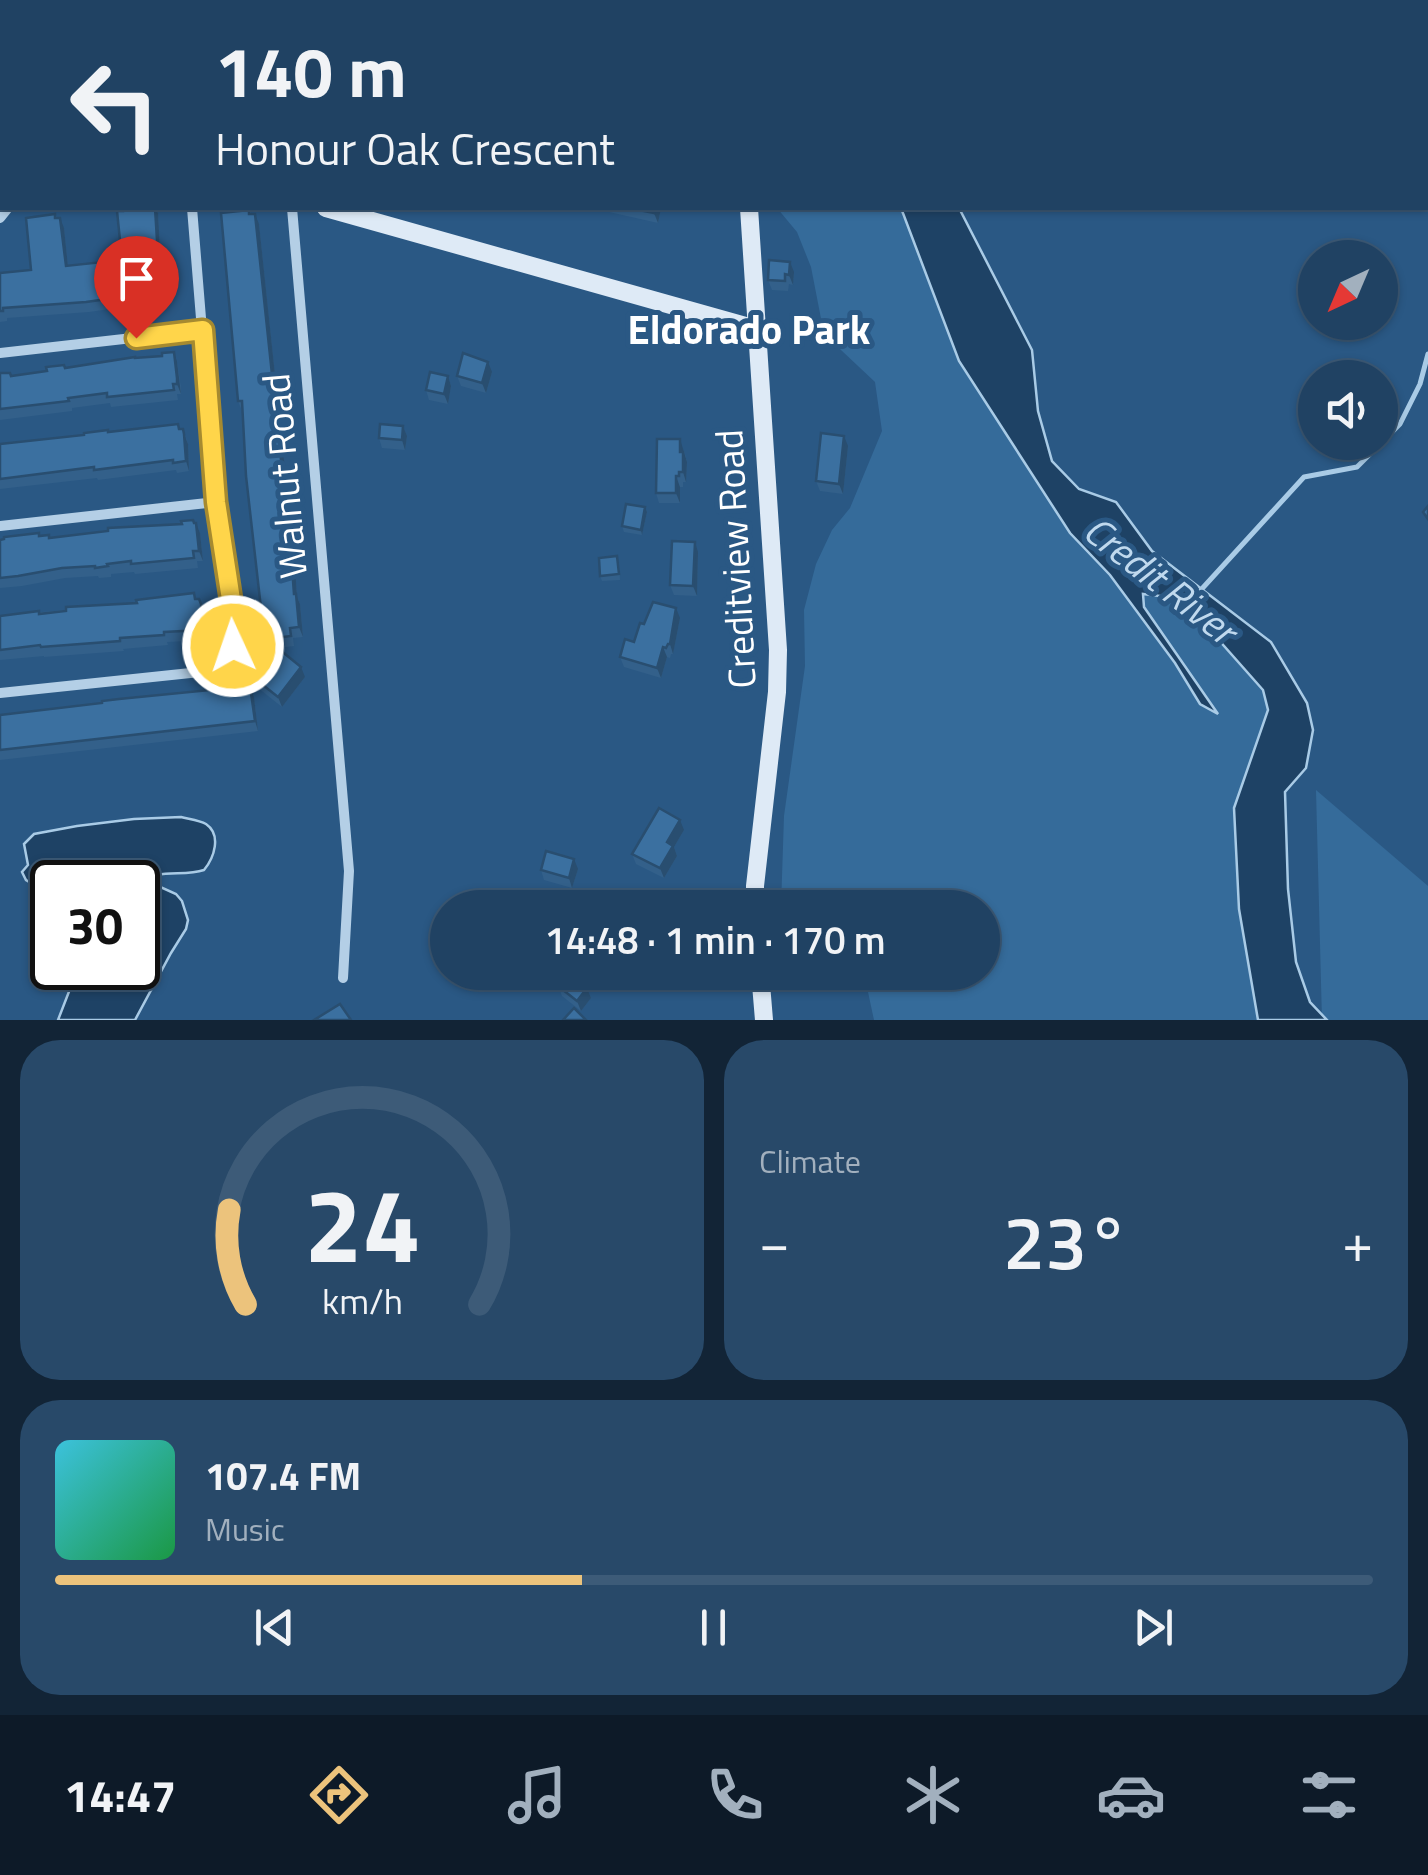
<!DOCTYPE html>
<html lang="en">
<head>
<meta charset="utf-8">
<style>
  :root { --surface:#204263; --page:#284969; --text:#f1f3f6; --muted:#a2b0be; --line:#3d5b78; --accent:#ecc37c }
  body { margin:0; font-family:"Titillium Web",sans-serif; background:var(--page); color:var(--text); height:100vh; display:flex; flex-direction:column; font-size:38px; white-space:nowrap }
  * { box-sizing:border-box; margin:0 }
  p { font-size:32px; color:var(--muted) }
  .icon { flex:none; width:55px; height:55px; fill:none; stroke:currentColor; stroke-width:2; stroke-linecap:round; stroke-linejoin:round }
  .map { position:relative; height:1020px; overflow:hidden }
  .details { display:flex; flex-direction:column; gap:20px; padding:20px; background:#122436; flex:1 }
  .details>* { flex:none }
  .banner { position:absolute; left:0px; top:0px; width:1430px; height:210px; box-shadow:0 2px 8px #0004,0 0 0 2px var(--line); background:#204263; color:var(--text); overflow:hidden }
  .needle { width:65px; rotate:224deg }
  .controls { position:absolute; left:1298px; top:240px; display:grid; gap:20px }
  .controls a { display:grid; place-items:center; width:100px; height:100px; border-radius:50%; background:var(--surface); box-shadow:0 2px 8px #0004,0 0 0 2px var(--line); font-size:50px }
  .speed { position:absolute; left:30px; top:860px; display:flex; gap:20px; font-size:50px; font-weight:700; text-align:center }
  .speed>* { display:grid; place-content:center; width:130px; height:130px; border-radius:50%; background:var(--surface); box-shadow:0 2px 8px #0004,0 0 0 2px var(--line); line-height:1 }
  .speed .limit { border:5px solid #111; border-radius:15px; background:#fff; color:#111 }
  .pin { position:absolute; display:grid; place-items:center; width:85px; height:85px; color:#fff; margin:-102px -42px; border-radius:50% 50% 50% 0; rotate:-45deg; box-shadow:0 0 10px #0007 }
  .pin .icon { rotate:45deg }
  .me { position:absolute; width:110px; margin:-55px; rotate:357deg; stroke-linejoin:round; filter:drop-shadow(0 0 8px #0008) }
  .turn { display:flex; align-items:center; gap:35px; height:210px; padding:0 50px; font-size:45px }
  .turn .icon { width:130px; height:130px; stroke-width:2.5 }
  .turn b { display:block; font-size:70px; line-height:85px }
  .big { font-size:75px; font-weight:600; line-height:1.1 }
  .details .widget { flex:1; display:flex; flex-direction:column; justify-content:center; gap:15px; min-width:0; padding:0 35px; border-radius:40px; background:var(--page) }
  .details .dial { align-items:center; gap:0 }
  .dial svg { height:260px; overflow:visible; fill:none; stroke:var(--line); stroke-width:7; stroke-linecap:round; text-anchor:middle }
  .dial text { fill:var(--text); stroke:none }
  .song { display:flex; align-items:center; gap:30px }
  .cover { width:120px; height:120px; border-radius:15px; background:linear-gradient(135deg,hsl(190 70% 55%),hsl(140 70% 35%)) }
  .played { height:10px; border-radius:5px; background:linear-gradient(90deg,var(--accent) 40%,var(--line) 40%) }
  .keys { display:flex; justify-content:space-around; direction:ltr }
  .heat { display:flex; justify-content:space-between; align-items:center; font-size:55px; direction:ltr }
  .details .tiles { flex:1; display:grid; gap:20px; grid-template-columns:1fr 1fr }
  .widget:last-child { grid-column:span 2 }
  .trip { position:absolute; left:430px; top:890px; width:570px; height:100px; border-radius:50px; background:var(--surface); box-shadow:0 2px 8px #0004,0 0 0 2px var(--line); font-weight:600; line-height:100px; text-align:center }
  .menu { display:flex; height:160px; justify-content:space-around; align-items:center; background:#0d1a28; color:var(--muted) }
  .menu .icon { width:70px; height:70px }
  .menu .active { color:var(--accent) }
  .menu b { font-size:45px; color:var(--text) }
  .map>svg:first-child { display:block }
  .green { fill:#356b9a }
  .water { fill:#1e4265; stroke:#a9cbe6; stroke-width:2.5 }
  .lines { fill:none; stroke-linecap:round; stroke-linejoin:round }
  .stream { stroke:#a9cbe6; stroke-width:5 }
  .lane { stroke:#b4cfe6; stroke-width:6 }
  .street { stroke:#b4cfe6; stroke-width:10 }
  .secondary { stroke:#deeaf6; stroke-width:18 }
  .wall { fill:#33608a }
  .shaded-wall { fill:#294e70 }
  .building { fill:#3b70a0; stroke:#294e70; stroke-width:2.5 }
  .route-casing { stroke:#a68a30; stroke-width:25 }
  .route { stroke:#ffd54a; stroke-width:18 }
  .labels { text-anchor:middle; stroke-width:10; stroke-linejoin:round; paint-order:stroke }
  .street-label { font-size:38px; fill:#fff; stroke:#2a5884 }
  .neighbourhood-label { font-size:40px; font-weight:bold; fill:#fff; stroke:#2a5884 }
  .water-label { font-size:40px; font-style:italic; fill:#c0d9ee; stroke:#2a5884 }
</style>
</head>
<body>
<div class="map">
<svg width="1428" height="1020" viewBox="0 0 1428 1020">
  <rect width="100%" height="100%" fill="#2a5884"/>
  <g class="green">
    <path d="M 777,208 L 901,208 L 903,217 L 1070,533 L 1110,575 L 1175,663 L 1200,704 L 1216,712 L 1144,607 L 1142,594 L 1168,597 L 1201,620 L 1263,689 L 1268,710 L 1244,776 L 1239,909 L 1258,1020 L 874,1020 L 865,978 L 861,973 L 982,972 L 982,908 L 781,907 L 784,816 L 805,666 L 804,610 L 816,564 L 832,530 L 850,508 L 882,431 L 875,382 L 824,334 L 811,267 L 797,232 Z"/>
    <path d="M 1316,790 L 1428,886 L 1428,1020 L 1322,1020 Z"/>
  </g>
  <g class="water">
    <path d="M 901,208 L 959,208 L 1032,350 L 1038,411 L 1052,461 L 1079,489 L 1116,502 L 1152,551 L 1271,642 L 1307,703 L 1313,730 L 1306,768 L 1285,792 L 1288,889 L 1296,962 L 1310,1002 L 1327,1020 L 1258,1020 L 1239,909 L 1234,808 L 1268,710 L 1263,690 L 1201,620 L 1168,597 L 1143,594 L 1144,607 L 1218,714 L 1200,704 L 1175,663 L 1110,575 L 1070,533 L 959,361 Z"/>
    <path d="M 181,817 C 188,819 199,820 206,824 C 222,835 214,858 204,870 C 189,875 173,872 157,875 L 153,880 L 158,886 L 176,894 L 182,901 L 188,920 L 186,929 L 171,953 L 135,1020 L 58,1020 L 70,989 L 71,968 L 138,968 L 138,882 L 52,882 L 52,895 L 26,880 L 22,872 L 28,865 L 24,844 L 34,834 L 77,826 L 134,819 Z"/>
  </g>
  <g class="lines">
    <path class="stream" d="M 1199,592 L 1304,477 L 1357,467 L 1400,424 L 1420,384 L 1428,354"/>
    <path class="lane" d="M 1428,184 L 1428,185"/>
    <g class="street">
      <path d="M 292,208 L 349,871 L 343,978"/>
      <path d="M 0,218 L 8,208"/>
      <path d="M 0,353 L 203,330"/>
      <path d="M 0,526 L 216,502"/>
      <path d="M 0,693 L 200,672 C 221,665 231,654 236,632 L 216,502 L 192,208"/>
    </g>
    <g class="secondary">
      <path d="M 268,0 L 268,2"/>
      <path d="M 1039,2 L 1041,0"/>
      <path d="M 326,208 L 756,329"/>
      <path d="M 749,208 L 778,650 L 777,692 L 755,886 L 755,908"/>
      <path d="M 760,972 L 764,1020"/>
    </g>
  </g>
  <g class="wall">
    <path d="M 123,208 L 156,208 L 158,213 L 161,256 L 170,271 L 172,303 L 161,304 L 160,302 L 89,312 L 7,318 L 7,321 L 0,322 L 0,273 L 31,270 L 55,214 L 64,228 L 68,266 L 122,260 Z"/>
    <path d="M 607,208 L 661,208 L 658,223 L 609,212 Z"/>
    <path d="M 249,210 L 259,224 L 289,507 L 287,507 L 289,527 L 293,537 L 297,597 L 300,604 L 303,637 L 293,638 L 294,646 L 278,648 L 305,677 L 282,707 L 253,684 L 249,674 L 261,658 L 259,654 L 268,643 L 263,626 L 242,411 L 238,401 Z"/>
    <path d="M 794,272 L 793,285 L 789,284 L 788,291 L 772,290 L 768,280 Z"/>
    <path d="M 135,358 L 177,362 L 181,388 L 181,394 L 177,394 L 178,400 L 111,407 L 110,403 L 72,408 L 72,411 L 0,420 L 0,373 L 12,376 Z"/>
    <path d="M 492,372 L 486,393 L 461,386 L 457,376 Z"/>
    <path d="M 448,376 L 451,386 L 448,404 L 429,400 L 426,390 Z"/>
    <path d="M 403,426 L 407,436 L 405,450 L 382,448 L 379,438 Z"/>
    <path d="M 183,429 L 188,444 L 189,471 L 177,473 L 176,470 L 98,480 L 97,478 L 0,489 L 0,444 L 108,432 Z"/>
    <path d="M 848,446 L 843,494 L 820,491 L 816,481 Z"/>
    <path d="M 684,450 L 687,462 L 686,482 L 683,482 L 683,487 L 680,487 L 680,503 L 659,503 L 656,493 Z"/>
    <path d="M 645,507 L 647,512 L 642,535 L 624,532 L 622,526 Z"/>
    <path d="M 196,523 L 200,533 L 203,561 L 197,561 L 198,568 L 135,574 L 134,572 L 111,574 L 111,577 L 99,578 L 98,576 L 65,578 L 22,586 L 0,588 L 0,540 L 40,536 L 49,538 Z"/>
    <path d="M 698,552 L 697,596 L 674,595 L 670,585 Z"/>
    <path d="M 619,561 L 620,580 L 602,581 L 600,576 Z"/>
    <path d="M 194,593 L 196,599 L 199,599 L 204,614 L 206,640 L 167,642 L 168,645 L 123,649 L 124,651 L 44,657 L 44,656 L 0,660 L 0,616 L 137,603 Z"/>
    <path d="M 680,618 L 673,654 L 671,654 L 670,658 L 667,657 L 661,678 L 624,667 L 620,657 L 634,642 L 644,624 Z"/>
    <path d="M 250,686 L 254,697 L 258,731 L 0,760 L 0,715 Z"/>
    <path d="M 684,830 L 674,847 L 677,856 L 664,878 L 636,864 L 632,854 Z"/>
    <path d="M 578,869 L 572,888 L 544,880 L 541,870 Z"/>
    <path d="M 558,986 L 587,988 L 591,998 L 581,1011 L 562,996 Z"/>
  </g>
  <g class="shaded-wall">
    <path d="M 155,208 L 158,213 L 161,266 L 158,256 Z"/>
    <path d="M 655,208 L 661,208 L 658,223 L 654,213 Z"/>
    <path d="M 255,214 L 259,224 L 289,507 L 285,497 Z"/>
    <path d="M 60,218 L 64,228 L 69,276 L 66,266 Z"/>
    <path d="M 166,261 L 170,271 L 172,303 L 169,293 Z"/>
    <path d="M 790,262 L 794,272 L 793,285 L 789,275 Z"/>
    <path d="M 174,352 L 177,362 L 181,394 L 177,384 Z"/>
    <path d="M 488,362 L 492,372 L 486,393 L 482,383 Z"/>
    <path d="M 448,376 L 451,386 L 448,404 L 444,394 Z"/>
    <path d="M 403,426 L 407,436 L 405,450 L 402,440 Z"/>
    <path d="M 184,434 L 188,444 L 189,471 L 186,461 Z"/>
    <path d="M 844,436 L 848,446 L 843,494 L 839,484 Z"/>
    <path d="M 680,439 L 687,462 L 686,482 L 683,472 L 680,452 Z"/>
    <path d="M 676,476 L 680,487 L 680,503 L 676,493 Z"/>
    <path d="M 283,497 L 287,507 L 290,538 L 286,528 Z"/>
    <path d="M 645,507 L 647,512 L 642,535 L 641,530 Z"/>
    <path d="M 196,523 L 200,533 L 203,561 L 199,551 Z"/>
    <path d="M 289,527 L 293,537 L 297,597 L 300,604 L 303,637 L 299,627 L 294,594 Z"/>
    <path d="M 695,542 L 698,552 L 697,596 L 693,586 Z"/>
    <path d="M 201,604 L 204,614 L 206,640 L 203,630 Z"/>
    <path d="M 676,608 L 680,618 L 673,654 L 670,644 Z"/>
    <path d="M 663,647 L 667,657 L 661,678 L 657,668 Z"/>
    <path d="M 301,667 L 305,677 L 282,707 L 278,697 Z"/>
    <path d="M 250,686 L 254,697 L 258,731 L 255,721 Z"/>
    <path d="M 680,820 L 684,830 L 674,847 L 677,856 L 664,878 L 660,868 L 667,842 Z"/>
    <path d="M 574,859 L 578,869 L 572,888 L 569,878 Z"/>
    <path d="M 587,988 L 591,998 L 581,1011 L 577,1001 Z"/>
  </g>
  <g class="building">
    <rect x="68" y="0" width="56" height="2"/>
    <path d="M 633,0 L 657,0 L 655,2 L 636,2 Z"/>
    <path d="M 123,208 L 155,208 L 158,256 L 161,256 L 162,262 L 166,261 L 169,293 L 157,294 L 157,292 L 86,302 L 3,308 L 3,311 L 0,311 L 0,273 L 31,270 L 26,218 L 55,214 L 55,218 L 60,218 L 66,266 L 122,260 L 117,211 L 123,211 Z"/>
    <path d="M 629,208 L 655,208 L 654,213 Z"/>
    <path d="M 249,210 L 249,214 L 255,214 L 285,497 L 283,497 L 286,528 L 289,527 L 294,594 L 296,594 L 299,627 L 290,628 L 291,636 L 267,639 L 266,626 L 263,626 L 246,476 L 242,401 L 238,401 L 221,213 Z"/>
    <path d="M 769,260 L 790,262 L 789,275 L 785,274 L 785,281 L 768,280 Z"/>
    <path d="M 174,352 L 177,378 L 177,384 L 173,384 L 174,390 L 107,397 L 107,393 L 68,398 L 69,401 L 0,409 L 0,373 L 10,373 L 11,376 L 47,371 L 46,367 L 64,365 L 65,368 L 135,357 L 135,358 L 162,356 L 162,353 Z"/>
    <path d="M 463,353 L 488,362 L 482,383 L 457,376 Z"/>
    <path d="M 430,372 L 448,376 L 444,394 L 426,390 Z"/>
    <path d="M 178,424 L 179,429 L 183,429 L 184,434 L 186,461 L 173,463 L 173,460 L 94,470 L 94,467 L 0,479 L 0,444 L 84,435 L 84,433 L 108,430 L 108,432 Z"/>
    <path d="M 380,424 L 403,426 L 402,440 L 379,438 Z"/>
    <path d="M 821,433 L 844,436 L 839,484 L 816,481 Z"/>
    <path d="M 657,439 L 680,439 L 680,452 L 683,452 L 683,472 L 679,472 L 679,476 L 676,476 L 676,493 L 656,493 Z"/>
    <path d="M 626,504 L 645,507 L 641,530 L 622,526 Z"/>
    <path d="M 1428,506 L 1428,519 L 1423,512 Z"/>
    <path d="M 193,520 L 194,523 L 196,523 L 199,551 L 193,551 L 194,558 L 131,564 L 131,561 L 107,564 L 108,566 L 95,568 L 95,566 L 62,568 L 18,576 L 0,578 L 0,540 L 4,539 L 4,537 L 39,533 L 39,536 L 49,535 L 49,538 L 108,531 L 108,528 L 182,524 L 181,521 Z"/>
    <path d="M 672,541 L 695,542 L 693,586 L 670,585 Z"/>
    <path d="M 617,556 L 619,574 L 600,576 L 599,558 Z"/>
    <path d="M 194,593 L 195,599 L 199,599 L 201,604 L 203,630 L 164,632 L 164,635 L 120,638 L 120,641 L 41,647 L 40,645 L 0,650 L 0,616 L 39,611 L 39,614 L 66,611 L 66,607 L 137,603 L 136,600 Z"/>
    <path d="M 653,602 L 676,608 L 670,644 L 668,644 L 666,648 L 663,647 L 657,668 L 620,657 L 625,639 L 634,642 L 640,623 L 644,624 Z"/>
    <path d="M 269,641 L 301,667 L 278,697 L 249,674 L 262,657 L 259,654 Z"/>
    <path d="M 250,686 L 255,721 L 0,750 L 0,715 L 102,703 L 102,701 L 119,699 Z"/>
    <path d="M 659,808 L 680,820 L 667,842 L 673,846 L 660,868 L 632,854 Z"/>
    <path d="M 546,851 L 574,859 L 569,878 L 541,870 Z"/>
    <path d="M 568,974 L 587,988 L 577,1001 L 558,986 Z"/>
    <path d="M 340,1004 L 351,1020 L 314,1020 Z"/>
    <path d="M 574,1008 L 586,1020 L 563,1020 Z"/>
  </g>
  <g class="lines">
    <defs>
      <path id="route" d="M 136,338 L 203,330 L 216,502 L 236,632 L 233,646"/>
    </defs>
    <use href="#route" class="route-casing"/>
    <use href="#route" class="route"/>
  </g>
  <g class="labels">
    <g class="street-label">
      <text transform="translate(285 476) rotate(-95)" y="13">Walnut Road</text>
      <text transform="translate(736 559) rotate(-93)" y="13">Creditview Road</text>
    </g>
    <g class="neighbourhood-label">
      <text x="749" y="344">Eldorado Park</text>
    </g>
    <g class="water-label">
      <text transform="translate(1160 580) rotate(38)" y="14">Credit River</text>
    </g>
  </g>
</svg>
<div class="controls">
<a><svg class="needle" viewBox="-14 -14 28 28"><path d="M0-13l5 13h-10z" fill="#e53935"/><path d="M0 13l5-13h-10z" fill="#a2b0be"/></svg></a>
<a><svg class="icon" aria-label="sound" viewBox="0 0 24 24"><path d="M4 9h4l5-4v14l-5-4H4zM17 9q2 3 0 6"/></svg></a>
</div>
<div class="speed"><div class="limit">30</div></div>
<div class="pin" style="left:136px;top:338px;background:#d93025"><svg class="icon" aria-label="arrive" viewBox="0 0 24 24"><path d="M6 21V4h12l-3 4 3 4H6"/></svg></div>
<svg class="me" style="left:233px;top:646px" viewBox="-20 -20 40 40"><circle r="17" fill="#ffd54a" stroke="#fff" stroke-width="3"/><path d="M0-11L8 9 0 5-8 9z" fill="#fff"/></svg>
<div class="trip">14:48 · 1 min · 170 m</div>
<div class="banner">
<div class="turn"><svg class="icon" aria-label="left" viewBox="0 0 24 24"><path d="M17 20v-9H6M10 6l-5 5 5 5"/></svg><div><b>140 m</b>Honour Oak Crescent</div></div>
</div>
</div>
<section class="details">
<div class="tiles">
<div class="widget dial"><svg viewBox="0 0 100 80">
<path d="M14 69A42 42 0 1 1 86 69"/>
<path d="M14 69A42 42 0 0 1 9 40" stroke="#ecc37c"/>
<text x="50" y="56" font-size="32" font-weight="700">24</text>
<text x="50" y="72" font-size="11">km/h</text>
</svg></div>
<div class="widget"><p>Climate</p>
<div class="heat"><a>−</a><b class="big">23°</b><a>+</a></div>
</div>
<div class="widget">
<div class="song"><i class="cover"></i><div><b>107.4 FM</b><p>Music</p></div></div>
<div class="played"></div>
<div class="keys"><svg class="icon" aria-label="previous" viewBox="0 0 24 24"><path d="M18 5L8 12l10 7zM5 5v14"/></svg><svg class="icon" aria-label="pause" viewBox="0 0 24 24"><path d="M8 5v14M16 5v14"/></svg><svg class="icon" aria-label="next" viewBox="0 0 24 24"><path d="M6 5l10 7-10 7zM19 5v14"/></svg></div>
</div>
</div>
</section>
<nav class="menu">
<b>14:47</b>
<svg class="icon active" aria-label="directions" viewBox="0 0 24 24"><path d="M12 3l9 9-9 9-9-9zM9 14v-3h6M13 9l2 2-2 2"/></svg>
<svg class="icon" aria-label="music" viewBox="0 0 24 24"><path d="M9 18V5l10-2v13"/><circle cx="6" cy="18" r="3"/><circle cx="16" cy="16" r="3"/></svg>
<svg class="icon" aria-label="phone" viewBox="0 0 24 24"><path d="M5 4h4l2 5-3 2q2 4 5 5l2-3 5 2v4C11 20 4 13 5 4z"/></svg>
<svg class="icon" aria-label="climate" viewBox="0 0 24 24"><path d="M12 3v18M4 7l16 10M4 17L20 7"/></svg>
<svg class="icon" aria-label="car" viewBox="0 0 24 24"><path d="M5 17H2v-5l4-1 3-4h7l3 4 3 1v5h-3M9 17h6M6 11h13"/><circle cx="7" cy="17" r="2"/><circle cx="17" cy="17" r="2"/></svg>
<svg class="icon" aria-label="filters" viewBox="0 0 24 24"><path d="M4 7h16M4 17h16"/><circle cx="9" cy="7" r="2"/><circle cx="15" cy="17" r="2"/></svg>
</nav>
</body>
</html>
